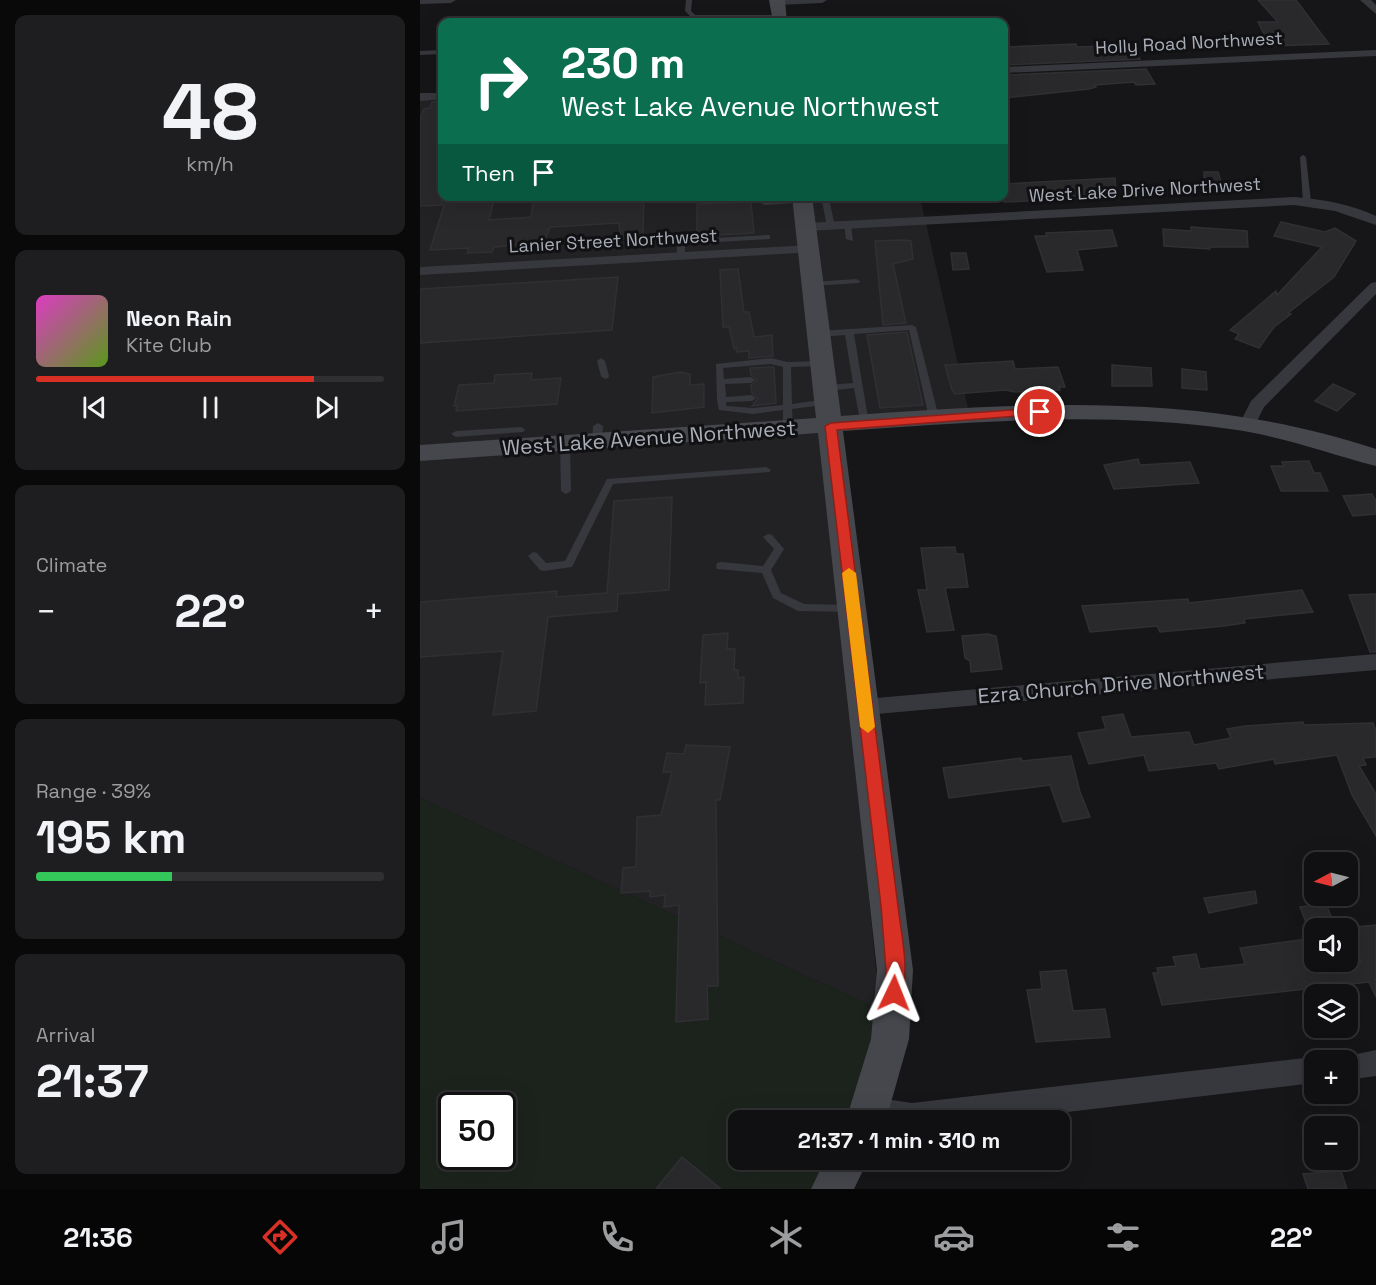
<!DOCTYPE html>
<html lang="en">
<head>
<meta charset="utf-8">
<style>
  :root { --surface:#101012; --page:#1e1e20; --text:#f1f3f6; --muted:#9c9d9f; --line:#303032; --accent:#d93025 }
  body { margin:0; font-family:"Space Grotesk",sans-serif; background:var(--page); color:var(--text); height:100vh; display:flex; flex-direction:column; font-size:22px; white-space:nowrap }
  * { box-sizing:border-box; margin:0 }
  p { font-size:20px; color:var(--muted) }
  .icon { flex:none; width:33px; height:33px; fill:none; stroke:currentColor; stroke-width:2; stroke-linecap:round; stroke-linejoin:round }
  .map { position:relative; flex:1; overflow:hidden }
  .details { display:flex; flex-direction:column; gap:15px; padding:15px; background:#09090a; width:420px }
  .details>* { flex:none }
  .top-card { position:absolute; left:18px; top:18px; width:570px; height:183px; border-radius:12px; box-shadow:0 6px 24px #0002,0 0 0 2px var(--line); background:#0b6e4f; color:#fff; overflow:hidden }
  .needle { width:39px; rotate:263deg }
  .fabs { position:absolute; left:884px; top:852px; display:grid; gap:12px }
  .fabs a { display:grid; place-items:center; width:54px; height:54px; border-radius:12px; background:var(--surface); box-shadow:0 6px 24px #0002,0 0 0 2px var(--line); font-size:30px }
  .speed { position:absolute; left:18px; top:1092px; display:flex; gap:12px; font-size:30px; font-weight:700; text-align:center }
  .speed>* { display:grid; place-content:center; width:78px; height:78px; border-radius:50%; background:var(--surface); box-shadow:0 6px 24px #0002,0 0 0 2px var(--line); line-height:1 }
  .speed .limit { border:3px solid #111; border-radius:9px; background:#fff; color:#111 }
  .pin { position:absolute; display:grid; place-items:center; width:51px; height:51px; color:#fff; margin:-26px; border:3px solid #fff; border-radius:50%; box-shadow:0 2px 6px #0007 }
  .me { position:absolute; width:66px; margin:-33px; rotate:2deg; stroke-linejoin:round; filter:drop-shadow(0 0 4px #0008) }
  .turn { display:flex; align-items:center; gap:21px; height:126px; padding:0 24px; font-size:27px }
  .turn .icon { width:78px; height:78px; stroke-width:2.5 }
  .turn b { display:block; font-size:42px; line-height:51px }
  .then { display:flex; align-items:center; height:57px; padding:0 24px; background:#0003; gap:12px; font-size:22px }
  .big { font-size:45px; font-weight:700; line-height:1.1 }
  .details .card { flex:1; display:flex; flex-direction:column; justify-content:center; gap:9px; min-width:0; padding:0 21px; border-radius:12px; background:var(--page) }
  .details .dial { align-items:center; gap:0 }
  .dial b { font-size:78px; line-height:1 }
  .song { display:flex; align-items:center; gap:18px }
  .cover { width:72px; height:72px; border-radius:9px; background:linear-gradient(135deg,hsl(310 70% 55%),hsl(90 70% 35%)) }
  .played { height:6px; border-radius:3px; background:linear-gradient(90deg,var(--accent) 80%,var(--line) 80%) }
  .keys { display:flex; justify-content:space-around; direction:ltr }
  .heat { display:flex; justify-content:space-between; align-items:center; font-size:33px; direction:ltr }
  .charge { height:9px; border-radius:4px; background:linear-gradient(90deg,#34c759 39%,var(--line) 0) }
  .trip { position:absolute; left:308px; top:1110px; width:342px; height:60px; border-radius:12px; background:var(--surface); box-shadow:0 6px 24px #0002,0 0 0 2px var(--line); font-weight:700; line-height:60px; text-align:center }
  .menu { display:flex; height:96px; justify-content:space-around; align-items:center; background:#060607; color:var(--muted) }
  .menu .icon { width:42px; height:42px }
  .menu .on { color:var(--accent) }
  .menu b { font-size:27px; color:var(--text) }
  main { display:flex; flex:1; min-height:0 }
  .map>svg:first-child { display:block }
  .built { fill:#222225 }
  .green { fill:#1c231d; fill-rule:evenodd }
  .building { fill:#29292c; stroke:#303034; stroke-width:1.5 }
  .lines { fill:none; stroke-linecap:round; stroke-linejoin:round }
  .lane { fill:#37383d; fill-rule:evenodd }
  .street { fill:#37383d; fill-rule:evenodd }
  .secondary { fill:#45474d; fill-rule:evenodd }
  .route { fill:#d93025; stroke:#8d1f18; stroke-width:1.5 }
  .slow { fill:#f59e0b }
  .labels { text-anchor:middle; stroke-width:6; stroke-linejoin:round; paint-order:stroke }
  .far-street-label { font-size:18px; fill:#a8adb8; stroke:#111113 }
  .street-label { font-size:21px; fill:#a8adb8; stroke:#111113 }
</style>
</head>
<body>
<main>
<section class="details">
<div class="card dial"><b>48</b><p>km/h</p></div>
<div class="card">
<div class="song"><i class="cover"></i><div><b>Neon Rain</b><p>Kite Club</p></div></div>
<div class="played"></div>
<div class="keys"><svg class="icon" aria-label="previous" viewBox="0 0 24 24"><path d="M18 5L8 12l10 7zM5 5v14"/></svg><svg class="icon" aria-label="pause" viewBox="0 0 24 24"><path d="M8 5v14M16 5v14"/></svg><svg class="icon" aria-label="next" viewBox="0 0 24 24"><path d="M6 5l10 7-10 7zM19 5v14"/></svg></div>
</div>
<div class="card"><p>Climate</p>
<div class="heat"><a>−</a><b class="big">22°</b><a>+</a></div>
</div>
<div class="card"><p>Range · 39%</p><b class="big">195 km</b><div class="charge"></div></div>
<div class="card"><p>Arrival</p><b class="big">21:37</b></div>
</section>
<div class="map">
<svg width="956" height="1189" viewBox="0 0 956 1189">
  <rect width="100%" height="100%" fill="#161618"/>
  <path class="built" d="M 22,96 L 22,196 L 500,197 L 548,408 L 403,430 L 460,1010 L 0,798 L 0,97 Z"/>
  <path class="green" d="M 0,798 L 460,1010 L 437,1120 L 318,1120 L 318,1160 L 429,1160 L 423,1189 L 0,1189 ZM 32,1106 L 82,1106 L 82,1156 L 32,1156 Z"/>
  <g class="building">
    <path d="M 838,0 L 876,0 L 909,44 L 850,46 L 838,22 L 858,22 Z"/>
    <path d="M 656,44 L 657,47 L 712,45 L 720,59 L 584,65 L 584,47 Z"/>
    <path d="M 726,69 L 735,84 L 716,85 L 714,82 L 675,85 L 676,87 L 669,89 L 584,98 L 584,75 Z"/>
    <path d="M 22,101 L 22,205 L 0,206 L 0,119 L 4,109 L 10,108 L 12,102 Z"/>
    <path d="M 784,172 L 798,172 L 803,188 L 784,188 Z"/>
    <path d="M 695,178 L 696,192 L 657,195 L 651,197 L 652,199 L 584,202 L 584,184 Z"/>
    <path d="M 27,196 L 75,196 L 69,220 L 111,217 L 114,196 L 224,196 L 223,237 L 201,239 L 199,223 L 130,227 L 124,243 L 74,247 L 72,252 L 47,253 L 49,248 L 10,250 Z"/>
    <path d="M 331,202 L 334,233 L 277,236 L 277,204 Z"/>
    <path d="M 861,222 L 905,232 L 915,228 L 936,241 L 914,277 L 868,313 L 871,314 L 854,327 L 839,348 L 815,339 L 819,334 L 810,330 L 856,291 L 857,295 L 902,247 L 854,236 Z"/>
    <path d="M 771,227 L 827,231 L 828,247 L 790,247 L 790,249 L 744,246 L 743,229 L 771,231 Z"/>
    <path d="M 692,230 L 697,246 L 657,250 L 663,270 L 627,272 L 615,236 L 627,236 L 626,233 Z"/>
    <path d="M 483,240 L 491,241 L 493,259 L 473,264 L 486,323 L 463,325 L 455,241 Z"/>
    <path d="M 531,253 L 546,253 L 549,269 L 533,270 Z"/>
    <path d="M 318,269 L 324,312 L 329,312 L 334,337 L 352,335 L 353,356 L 329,358 L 329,351 L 317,352 L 316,348 L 314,349 L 309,327 L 303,327 L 300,270 Z"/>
    <path d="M 198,277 L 192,330 L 0,343 L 0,289 Z"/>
    <path d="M 487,332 L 503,405 L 460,408 L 447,335 Z"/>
    <path d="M 593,361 L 595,369 L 638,367 L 645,387 L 639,387 L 640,390 L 595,392 L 585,390 L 535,394 L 532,390 L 525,365 Z"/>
    <path d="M 692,365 L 731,368 L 732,386 L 692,386 Z"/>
    <path d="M 354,367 L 356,403 L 332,406 L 338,398 L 332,393 L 331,385 L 337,380 L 331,375 L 330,368 Z"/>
    <path d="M 762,369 L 786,372 L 787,390 L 762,388 Z"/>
    <path d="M 260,372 L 270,374 L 270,385 L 284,384 L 284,407 L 232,413 L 233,377 Z"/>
    <path d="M 112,373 L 111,380 L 141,378 L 137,404 L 36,411 L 37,406 L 34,406 L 39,385 L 74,383 L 75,375 Z"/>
    <path d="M 913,384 L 935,394 L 917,411 L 895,401 Z"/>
    <path d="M 718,459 L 720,465 L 770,462 L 779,483 L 694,489 L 684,465 Z"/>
    <path d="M 889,461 L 894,473 L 900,473 L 908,491 L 861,491 L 851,466 L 864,466 L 862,462 Z"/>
    <path d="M 952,494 L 956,501 L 956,514 L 933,516 L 923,496 Z"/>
    <path d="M 252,497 L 249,590 L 198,594 L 197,611 L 128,617 L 116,711 L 73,715 L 83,651 L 0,657 L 0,602 L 137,591 L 136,597 L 187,593 L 194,501 Z"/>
    <path d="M 535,547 L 536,554 L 543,554 L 548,587 L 525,588 L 534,630 L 507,632 L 498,590 L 507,590 L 501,548 Z"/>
    <path d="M 882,590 L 893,612 L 824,619 L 825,623 L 804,626 L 740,632 L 737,626 L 670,632 L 662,606 L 768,599 L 769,603 Z"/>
    <path d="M 956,594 L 956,652 L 950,652 L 929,595 Z"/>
    <path d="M 308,633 L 307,649 L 315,649 L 314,670 L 318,670 L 318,678 L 324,677 L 323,703 L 285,705 L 286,682 L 280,683 L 283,635 Z"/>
    <path d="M 568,634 L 576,636 L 582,669 L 551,672 L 550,661 L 545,658 L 542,636 Z"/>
    <path d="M 703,714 L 711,737 L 769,732 L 774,745 L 811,738 L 807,729 L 825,726 L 883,722 L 884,725 L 953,723 L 956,731 L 956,757 L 943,758 L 946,765 L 939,766 L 956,794 L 956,836 L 932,795 L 917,755 L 855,764 L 854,759 L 799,769 L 796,763 L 729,771 L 724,755 L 669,764 L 658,733 L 686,729 L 682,717 Z"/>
    <path d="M 266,745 L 310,747 L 300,800 L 296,800 L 298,986 L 287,986 L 288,1019 L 256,1022 L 259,905 L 244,907 L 245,895 L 230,897 L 230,891 L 201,893 L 203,868 L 216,867 L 217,817 L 241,815 L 252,772 L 243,772 L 247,753 L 264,754 Z"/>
    <path d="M 651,756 L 660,792 L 670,817 L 643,822 L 630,785 L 529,798 L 523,768 L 601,758 L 602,761 Z"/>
    <path d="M 835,891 L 837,903 L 789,913 L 784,898 Z"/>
    <path d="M 906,904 L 916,928 L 888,928 L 880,907 Z"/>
    <path d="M 956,925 L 956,997 L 949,982 L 742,1005 L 733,973 L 738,973 L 737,968 L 756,966 L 753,957 L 776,954 L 780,969 L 825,964 L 820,948 L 894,938 L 894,962 L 941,962 L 927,928 Z"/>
    <path d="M 646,970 L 653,1011 L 685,1009 L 690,1037 L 616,1042 L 607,990 L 622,989 L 620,972 Z"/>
    <path d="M 262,1157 L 301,1189 L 236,1189 Z"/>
    <path d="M 921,1171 L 927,1189 L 888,1189 L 883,1174 Z"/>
  </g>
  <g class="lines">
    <g class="lane">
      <path d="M 266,0 L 272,0 L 271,11 L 275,15 L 359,15 L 362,17 L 359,19 L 273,19 L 265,11 Z"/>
      <path d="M 22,50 L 22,54 L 0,55 L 0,51 Z"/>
      <path d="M 883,155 L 886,157 L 891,202 L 887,204 L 883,202 L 880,157 Z"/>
      <path d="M 405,197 L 409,199 L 415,226 L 411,228 L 407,226 L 402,201 L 345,205 L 341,203 L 345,201 Z"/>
      <path d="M 424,223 L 431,225 L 433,241 L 426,239 Z"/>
      <path d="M 347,235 L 350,235 L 350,239 L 265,244 L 265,256 L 261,258 L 257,256 L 257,242 L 261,240 Z"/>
      <path d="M 436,279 L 440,281 L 439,283 L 393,286 L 389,284 L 393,282 Z"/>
      <path d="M 492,325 L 496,327 L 519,418 L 514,421 L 509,418 L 489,330 L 434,334 L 449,424 L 447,426 L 441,426 L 434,388 L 406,391 L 402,388 L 406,385 L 433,383 L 425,335 L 399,337 L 395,334 L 399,331 Z"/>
      <path d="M 181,358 L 185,361 L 189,376 L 188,378 L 185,379 L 181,376 L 177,361 Z"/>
      <path d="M 351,358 L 367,362 L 406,361 L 406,365 L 403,366 L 371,367 L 372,404 L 408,399 L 412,402 L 411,404 L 372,409 L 373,429 L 368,432 L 363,429 L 363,410 L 333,414 L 299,410 L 297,400 L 296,364 ZM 351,364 L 363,367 L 363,405 L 333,408 L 306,406 L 306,402 L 332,401 L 336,398 L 332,395 L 306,397 L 305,384 L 331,383 L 335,380 L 331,377 L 304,379 L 303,368 Z"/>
      <path d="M 178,423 L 183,426 L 182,442 L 177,445 L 172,442 L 173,426 Z"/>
      <path d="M 100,427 L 103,428 L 105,430 L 103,432 L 36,437 L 31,434 L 36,431 Z"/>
      <path d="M 145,441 L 150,444 L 151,491 L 146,494 L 141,491 L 140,444 Z"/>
      <path d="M 346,467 L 351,470 L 349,472 L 193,484 L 152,567 L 124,571 L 120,570 L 108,556 L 113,552 L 117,553 L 126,563 L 145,561 L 187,479 Z"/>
      <path d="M 348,534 L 352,535 L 364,549 L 351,570 L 361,593 L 384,604 L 432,605 L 436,606 L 437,609 L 436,612 L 378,611 L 353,598 L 342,573 L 297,569 L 296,566 L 297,563 L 301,562 L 343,566 L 354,549 L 343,537 Z"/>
    </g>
    <g class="street">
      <path d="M 0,0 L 36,0 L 31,3 L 0,4 Z"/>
      <path d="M 354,0 L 407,0 L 402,3 L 358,5 L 354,4 Z"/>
      <path d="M 940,0 L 951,0 L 956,5 L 956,14 Z"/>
      <path d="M 956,50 L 956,56 L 584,73 L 584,67 Z"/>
      <path d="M 0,93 L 22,93 L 22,99 L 0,101 Z"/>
      <path d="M 874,197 C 902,199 930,204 956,216 L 956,225 L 915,211 L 874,205 L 386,231 L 379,227 L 386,223 Z"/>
      <path d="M 389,245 L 396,249 L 394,252 L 0,275 L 0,267 Z"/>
      <path d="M 956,282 L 956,294 L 844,407 L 834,427 L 822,427 L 820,423 L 831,401 L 951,283 Z"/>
      <path d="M 956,654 L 956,670 L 445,715 L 437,713 L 434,707 L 437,701 L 445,699 Z"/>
      <path d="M 956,1050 L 956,1076 L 927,1080 L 927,1060 L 916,1060 L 918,1058 Z"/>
      <path d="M 894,1057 L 903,1060 L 894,1060 L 894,1083 L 579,1120 L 441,1120 L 437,1111 L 441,1101 L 451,1097 L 492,1103 Z"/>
    </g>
    <g class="secondary">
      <path d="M 349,0 L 365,0 L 367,22 L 353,22 Z"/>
      <path d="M 372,196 L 392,196 L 421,416 C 603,403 779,390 956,449 L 956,466 C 906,453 862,436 810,429 C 682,411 551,422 423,431 L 493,970 L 489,1039 L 466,1120 L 426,1120 L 451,1039 L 457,970 L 398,433 L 0,461 L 0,445 L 396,418 Z"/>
      <path d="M 405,1160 L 448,1160 L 434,1189 L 391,1189 Z"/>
    </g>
  </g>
  <path class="route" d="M 620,408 L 624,409 L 624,414 L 417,430 L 478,906 C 481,934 491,973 480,999 L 474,1001 L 467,999 L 465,993 L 466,970 L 461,906 L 405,426 L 411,423 Z"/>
  <path class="slow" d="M 429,568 L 436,573 L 455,727 L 448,733 L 440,727 L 422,573 Z"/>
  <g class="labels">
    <g class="far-street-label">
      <text transform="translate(769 43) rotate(-3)" y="6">Holly Road Northwest</text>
      <text transform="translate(725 190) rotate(-3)" y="6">West Lake Drive Northwest</text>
      <text transform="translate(193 241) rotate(-3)" y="6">Lanier Street Northwest</text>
    </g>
    <g class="street-label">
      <text transform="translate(229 438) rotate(-4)" y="7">West Lake Avenue Northwest</text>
      <text transform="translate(701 684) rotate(-5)" y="7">Ezra Church Drive Northwest</text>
    </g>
  </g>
</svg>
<div class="fabs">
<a><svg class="needle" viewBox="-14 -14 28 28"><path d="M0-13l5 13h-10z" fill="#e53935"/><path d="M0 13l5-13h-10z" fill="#9c9d9f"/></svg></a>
<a><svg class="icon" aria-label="sound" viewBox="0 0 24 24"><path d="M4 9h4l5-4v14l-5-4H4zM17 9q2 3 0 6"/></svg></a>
<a><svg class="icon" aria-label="layers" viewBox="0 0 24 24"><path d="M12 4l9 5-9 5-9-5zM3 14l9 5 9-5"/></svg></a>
<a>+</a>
<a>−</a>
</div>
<div class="speed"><div class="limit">50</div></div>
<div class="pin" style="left:620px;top:412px;background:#d93025"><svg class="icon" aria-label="arrive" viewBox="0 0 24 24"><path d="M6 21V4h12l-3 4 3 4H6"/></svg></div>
<svg class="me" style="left:474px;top:993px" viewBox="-20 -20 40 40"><path d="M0-17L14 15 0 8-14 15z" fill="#d93025" stroke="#fff" stroke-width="4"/></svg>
<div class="trip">21:37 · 1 min · 310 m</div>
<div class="top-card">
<div class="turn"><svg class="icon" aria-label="right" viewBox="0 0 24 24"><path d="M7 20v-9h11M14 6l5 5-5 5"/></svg><div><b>230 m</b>West Lake Avenue Northwest</div></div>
<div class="then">Then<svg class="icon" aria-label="arrive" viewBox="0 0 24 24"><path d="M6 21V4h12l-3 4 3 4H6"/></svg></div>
</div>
</div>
</main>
<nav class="menu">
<b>21:36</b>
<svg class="icon on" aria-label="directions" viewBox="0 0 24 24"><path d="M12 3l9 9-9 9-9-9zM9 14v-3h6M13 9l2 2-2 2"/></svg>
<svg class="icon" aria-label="music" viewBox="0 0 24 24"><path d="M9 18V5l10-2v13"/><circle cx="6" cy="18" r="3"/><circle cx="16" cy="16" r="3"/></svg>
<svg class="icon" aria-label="phone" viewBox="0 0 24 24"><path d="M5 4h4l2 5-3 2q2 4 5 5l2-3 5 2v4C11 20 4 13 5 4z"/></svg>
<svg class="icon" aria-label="climate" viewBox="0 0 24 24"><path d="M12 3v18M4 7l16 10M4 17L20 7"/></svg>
<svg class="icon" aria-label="car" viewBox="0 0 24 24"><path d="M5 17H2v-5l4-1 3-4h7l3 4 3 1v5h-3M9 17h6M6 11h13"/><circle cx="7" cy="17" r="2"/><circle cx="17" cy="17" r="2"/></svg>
<svg class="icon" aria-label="filters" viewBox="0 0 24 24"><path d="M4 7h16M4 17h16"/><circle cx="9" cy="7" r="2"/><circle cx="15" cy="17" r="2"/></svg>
<b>22°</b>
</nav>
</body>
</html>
